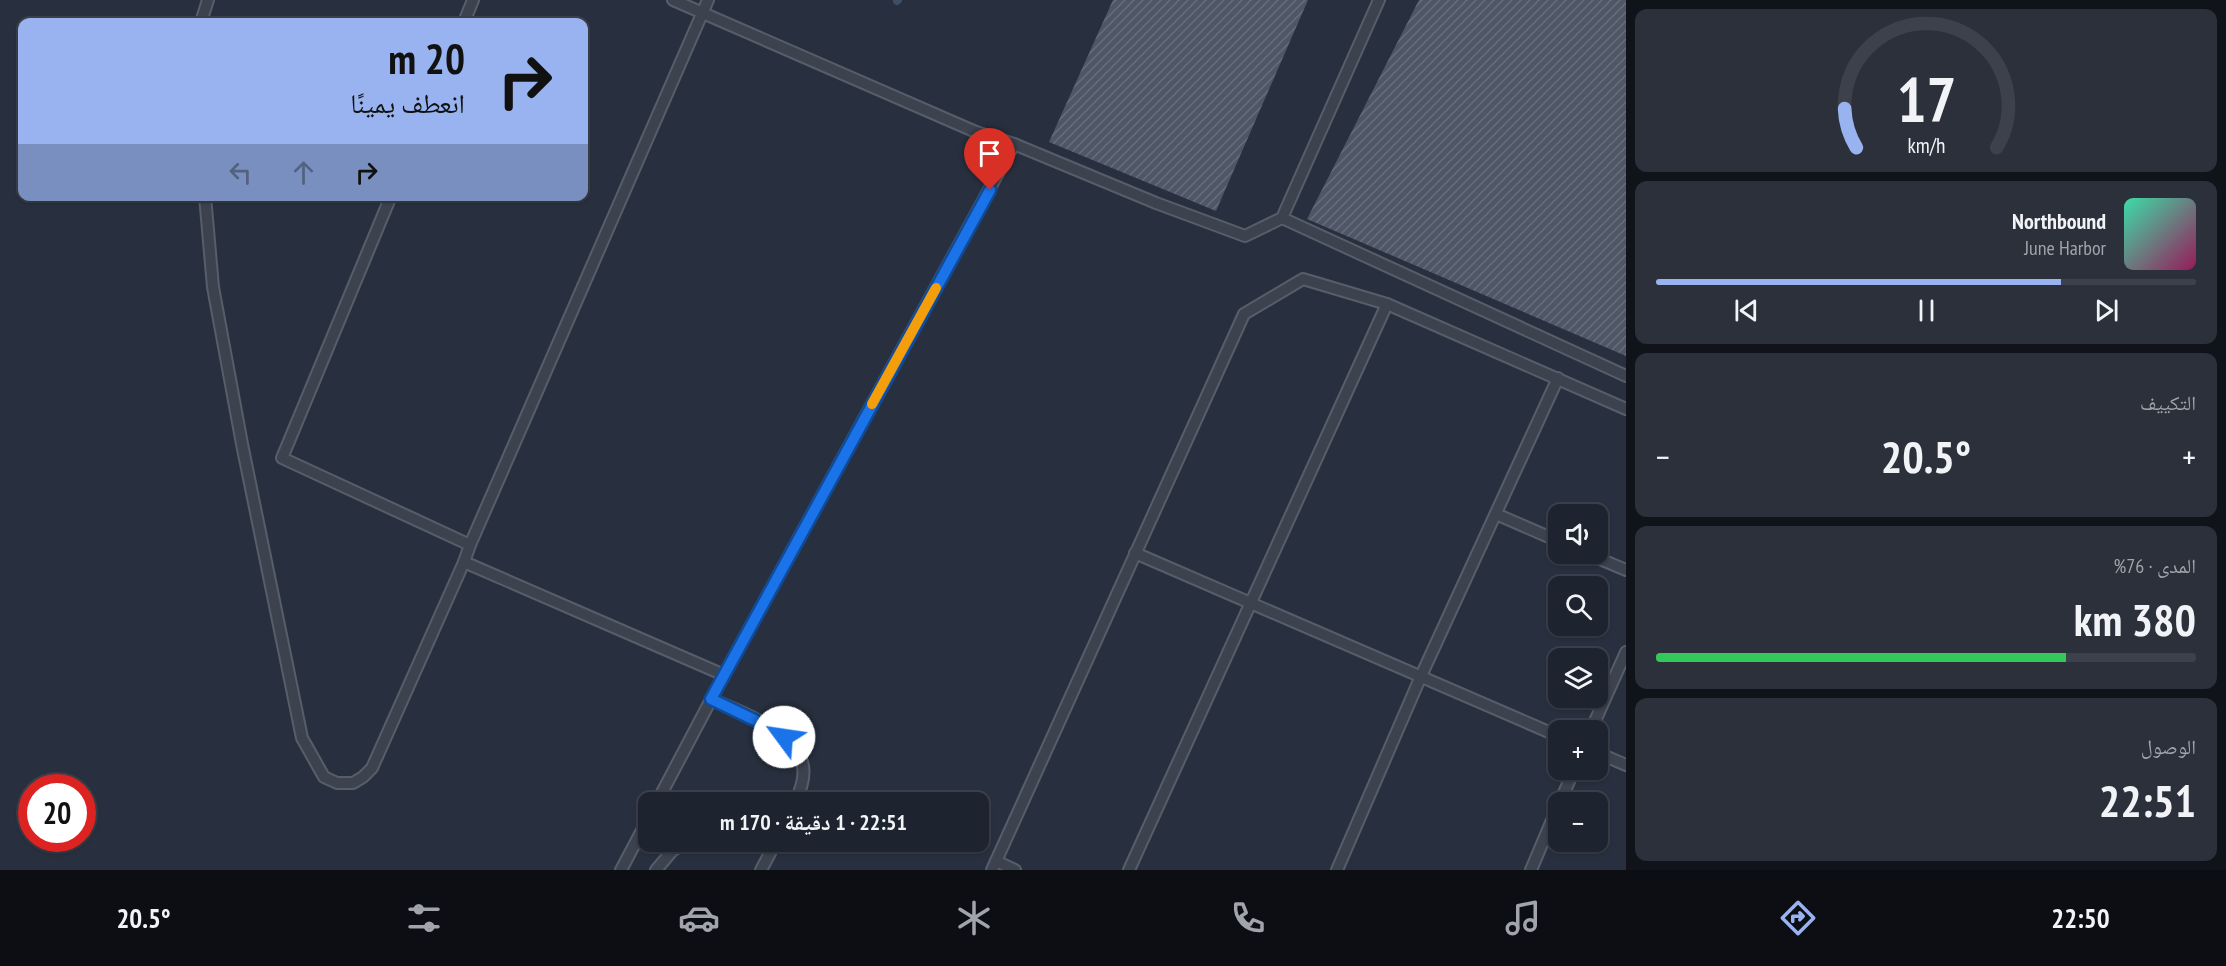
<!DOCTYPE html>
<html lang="ar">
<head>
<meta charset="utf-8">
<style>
  :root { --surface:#1e242f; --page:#2b303b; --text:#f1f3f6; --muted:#a1a4aa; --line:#3c414b; --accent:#98b3ef }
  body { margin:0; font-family:"PT Sans Narrow","Noto Naskh Arabic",sans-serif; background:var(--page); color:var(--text); direction:rtl; height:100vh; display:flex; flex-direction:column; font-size:22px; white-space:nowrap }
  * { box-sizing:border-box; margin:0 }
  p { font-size:20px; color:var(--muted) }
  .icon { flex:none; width:33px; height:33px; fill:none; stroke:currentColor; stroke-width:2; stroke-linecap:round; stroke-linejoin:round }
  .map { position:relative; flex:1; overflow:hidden; direction:ltr }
  .drawer { display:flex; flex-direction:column; gap:9px; padding:9px; background:#10141a; width:600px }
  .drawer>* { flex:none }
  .banner { position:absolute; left:18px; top:18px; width:570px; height:183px; border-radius:12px; box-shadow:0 2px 4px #0004,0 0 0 2px var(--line); direction:rtl; background:#98b3ef; color:#111; overflow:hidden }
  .buttons { position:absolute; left:1548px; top:504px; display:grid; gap:12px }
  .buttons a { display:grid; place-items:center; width:60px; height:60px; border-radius:12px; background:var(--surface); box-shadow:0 2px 4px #0004,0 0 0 2px var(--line); font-size:30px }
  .speed { position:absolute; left:18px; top:774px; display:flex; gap:12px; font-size:30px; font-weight:700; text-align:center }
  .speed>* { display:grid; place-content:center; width:78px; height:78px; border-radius:50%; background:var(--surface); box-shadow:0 2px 4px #0004,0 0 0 2px var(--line); line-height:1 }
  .speed .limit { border:9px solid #d22; background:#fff; color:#111 }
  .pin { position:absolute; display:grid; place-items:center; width:51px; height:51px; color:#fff; margin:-62px -26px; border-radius:50% 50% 50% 0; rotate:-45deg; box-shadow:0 0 6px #0007 }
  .pin .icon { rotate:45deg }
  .me { position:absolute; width:66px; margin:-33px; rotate:301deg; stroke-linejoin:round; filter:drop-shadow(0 0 4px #0008) }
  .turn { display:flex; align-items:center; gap:21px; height:126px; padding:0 24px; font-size:27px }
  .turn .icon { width:78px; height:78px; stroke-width:2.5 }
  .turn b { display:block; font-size:42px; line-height:51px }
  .lanes { display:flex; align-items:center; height:57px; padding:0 24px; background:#0003; justify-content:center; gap:30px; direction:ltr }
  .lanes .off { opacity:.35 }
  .big { font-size:45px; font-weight:700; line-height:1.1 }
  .drawer .card { flex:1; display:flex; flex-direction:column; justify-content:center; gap:9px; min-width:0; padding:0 21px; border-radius:12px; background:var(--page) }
  .drawer .dial { align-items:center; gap:0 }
  .dial svg { height:156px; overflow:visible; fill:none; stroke:var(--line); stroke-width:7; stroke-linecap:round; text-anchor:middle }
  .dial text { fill:var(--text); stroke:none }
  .song { display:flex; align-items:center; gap:18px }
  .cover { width:72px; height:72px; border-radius:9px; background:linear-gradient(135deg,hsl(160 70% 55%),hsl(330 70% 35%)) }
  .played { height:6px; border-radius:3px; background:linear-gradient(90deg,var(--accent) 75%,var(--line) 75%) }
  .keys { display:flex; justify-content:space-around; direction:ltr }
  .heat { display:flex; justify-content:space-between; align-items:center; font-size:33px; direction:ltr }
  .charge { height:9px; border-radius:4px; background:linear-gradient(90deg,#34c759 76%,var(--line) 0) }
  .trip { position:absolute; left:638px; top:792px; width:351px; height:60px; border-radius:12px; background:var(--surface); box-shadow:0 2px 4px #0004,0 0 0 2px var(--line); font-weight:700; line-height:60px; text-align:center; direction:rtl }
  .tabs { display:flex; height:96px; justify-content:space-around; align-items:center; background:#0c0e13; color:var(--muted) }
  .tabs .icon { width:42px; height:42px }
  .tabs .selected { color:var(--accent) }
  .tabs b { font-size:27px; color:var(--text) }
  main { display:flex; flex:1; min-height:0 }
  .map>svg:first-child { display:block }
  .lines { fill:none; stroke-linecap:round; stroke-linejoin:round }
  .stream { stroke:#404d66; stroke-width:8 }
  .building { fill:url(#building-hatch) }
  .lane-casing { stroke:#575e69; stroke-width:14 }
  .lane { stroke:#3c434f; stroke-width:10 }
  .route-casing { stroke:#114b97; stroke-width:15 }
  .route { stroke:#1a73e8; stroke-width:10 }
  .slow { stroke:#f59e0b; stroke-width:10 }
</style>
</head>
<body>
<main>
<section class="drawer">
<div class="card dial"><svg viewBox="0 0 100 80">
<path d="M14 69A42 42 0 1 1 86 69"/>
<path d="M14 69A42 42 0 0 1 8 49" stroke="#98b3ef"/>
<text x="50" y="56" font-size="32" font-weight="700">17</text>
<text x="50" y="72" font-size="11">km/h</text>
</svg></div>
<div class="card">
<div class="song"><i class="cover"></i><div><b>Northbound</b><p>June Harbor</p></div></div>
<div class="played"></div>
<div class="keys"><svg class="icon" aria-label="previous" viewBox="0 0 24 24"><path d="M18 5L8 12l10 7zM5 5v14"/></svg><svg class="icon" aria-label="pause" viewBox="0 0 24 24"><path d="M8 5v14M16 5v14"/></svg><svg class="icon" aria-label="next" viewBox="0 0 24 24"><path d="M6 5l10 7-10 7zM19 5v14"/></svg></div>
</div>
<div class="card"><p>التكييف</p>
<div class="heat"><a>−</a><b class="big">20.5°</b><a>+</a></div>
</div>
<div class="card"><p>المدى · 76%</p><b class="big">380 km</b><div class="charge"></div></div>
<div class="card"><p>الوصول</p><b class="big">22:51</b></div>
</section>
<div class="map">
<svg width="1626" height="870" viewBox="0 0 1626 870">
  <defs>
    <pattern id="building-hatch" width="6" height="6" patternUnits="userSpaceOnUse" patternTransform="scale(1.5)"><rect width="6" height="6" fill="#4f5767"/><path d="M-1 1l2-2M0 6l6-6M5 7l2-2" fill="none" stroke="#666d7b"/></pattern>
  </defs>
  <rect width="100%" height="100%" fill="#28303f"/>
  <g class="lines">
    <path class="stream" d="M 897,1 L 898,0"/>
  </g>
  <g class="building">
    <path d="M 1113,0 L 1308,0 L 1216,211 L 1049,142 Z"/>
    <path d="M 1419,0 L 1626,0 L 1626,356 L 1307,219 Z"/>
  </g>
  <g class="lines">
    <defs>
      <g id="lane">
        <path d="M 673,0 L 976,132 L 1014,144"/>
        <path d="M 201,22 L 208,0"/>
        <path d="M 464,22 L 473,0"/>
        <path d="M 205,196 L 213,287 L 242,444 L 302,738 L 324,777 L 337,783 L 353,783 L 363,777 L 372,768 L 464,562 L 470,545 L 708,0"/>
        <path d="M 391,196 L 282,458 L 470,545"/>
        <path d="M 1282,218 L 1626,376"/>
        <path d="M 1496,514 L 1558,541"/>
        <path d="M 1135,553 L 1558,736"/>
        <path d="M 1588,554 L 1626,570"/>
        <path d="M 464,562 L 724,675"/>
        <path d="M 711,699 C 740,712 797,731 803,766 C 805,778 800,792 795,802"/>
        <path d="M 1591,730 L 1626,652"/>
        <path d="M 1598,753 L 1626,765"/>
        <path d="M 657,802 L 724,675 L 1014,144 L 1156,203 L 1245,236 L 1282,218 L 1379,0"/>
        <path d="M 1560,802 L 1574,770"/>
        <path d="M 996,861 L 1015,870"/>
        <path d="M 621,870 L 648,819"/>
        <path d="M 656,870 L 673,850 L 688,842"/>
        <path d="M 761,870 L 776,842"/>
        <path d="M 992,870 L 1244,314 L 1303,279 L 1387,304 L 1626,409"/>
        <path d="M 1129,870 L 1387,304"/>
        <path d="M 1337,870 L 1421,676 L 1558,378"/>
        <path d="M 1531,870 L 1558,806"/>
      </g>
    </defs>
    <use href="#lane" class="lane-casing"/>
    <use href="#lane" class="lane"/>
  </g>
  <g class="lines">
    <defs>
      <path id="route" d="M 784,737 L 767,726 L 711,699 L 990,190"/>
    </defs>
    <use href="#route" class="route-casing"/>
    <use href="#route" class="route"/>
    <path class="slow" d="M 872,404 L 936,288"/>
  </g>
</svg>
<div class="buttons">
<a><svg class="icon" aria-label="sound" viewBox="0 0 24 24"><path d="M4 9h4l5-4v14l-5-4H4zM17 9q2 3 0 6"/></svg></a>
<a><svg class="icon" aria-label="search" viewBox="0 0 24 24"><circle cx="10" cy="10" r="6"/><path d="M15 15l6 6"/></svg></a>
<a><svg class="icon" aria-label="layers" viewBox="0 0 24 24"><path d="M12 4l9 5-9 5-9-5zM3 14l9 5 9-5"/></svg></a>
<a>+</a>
<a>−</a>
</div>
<div class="speed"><div class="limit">20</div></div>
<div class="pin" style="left:990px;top:190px;background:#d93025"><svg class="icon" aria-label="arrive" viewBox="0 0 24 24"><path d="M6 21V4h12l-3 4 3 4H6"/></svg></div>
<svg class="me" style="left:784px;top:737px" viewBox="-20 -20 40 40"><circle r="19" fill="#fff"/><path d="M0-13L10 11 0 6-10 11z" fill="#1a73e8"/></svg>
<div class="trip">22:51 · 1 دقيقة · 170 m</div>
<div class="banner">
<div class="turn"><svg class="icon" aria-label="right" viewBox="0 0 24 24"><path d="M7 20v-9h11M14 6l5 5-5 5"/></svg><div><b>20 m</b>انعطف يمينًا</div></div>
<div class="lanes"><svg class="icon off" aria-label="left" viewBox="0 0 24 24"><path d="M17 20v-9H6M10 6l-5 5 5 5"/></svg><svg class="icon off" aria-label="ahead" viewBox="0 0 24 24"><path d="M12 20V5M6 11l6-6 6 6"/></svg><svg class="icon" aria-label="right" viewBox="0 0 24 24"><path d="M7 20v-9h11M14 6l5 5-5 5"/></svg></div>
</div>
</div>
</main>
<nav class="tabs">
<b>22:50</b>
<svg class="icon selected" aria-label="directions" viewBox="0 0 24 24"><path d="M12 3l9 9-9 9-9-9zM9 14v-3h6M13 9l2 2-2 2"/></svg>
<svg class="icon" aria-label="music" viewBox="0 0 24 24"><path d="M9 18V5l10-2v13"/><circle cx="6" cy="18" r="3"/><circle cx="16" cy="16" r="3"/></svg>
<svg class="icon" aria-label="phone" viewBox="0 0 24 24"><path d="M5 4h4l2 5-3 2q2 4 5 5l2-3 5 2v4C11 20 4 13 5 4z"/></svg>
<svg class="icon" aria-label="climate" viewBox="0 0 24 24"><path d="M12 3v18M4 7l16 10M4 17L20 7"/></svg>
<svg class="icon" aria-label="car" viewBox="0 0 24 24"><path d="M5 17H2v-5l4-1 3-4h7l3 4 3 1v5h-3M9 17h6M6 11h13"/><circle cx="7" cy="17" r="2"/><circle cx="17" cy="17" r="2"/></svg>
<svg class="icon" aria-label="filters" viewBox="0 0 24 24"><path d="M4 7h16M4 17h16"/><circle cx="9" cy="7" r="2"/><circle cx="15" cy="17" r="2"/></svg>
<b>20.5°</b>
</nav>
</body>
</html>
